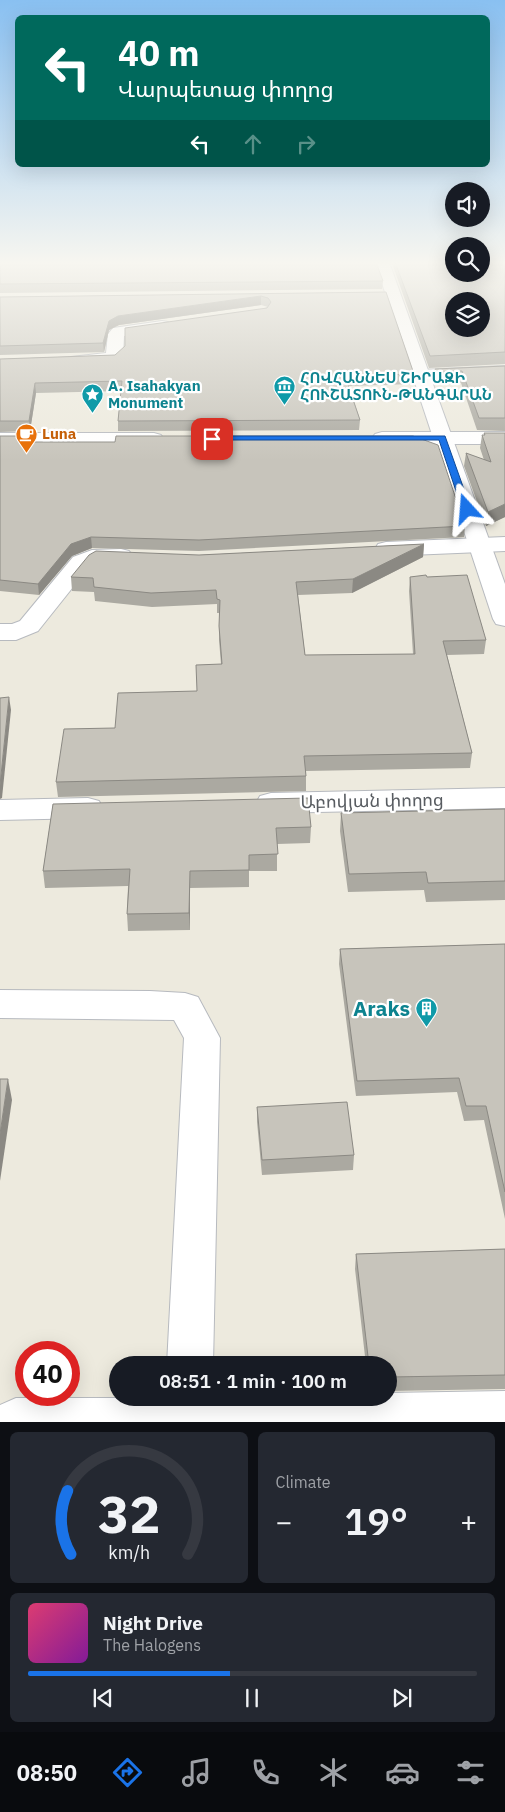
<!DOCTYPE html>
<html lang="en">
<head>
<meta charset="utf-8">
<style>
  :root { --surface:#171b24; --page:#242831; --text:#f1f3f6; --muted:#9ea1a6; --line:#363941; --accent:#1a73e8 }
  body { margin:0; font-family:"IBM Plex Sans","Noto Sans Armenian",sans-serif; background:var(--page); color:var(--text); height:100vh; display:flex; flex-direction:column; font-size:19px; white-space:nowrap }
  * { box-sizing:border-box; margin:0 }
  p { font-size:16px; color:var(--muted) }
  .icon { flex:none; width:28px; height:28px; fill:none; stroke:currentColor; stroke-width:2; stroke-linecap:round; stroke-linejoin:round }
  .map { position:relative; height:1422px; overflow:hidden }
  .drawer { display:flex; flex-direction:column; gap:10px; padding:10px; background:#0d0f14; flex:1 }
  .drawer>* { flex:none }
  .banner { position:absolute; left:15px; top:15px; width:475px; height:152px; border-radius:8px; box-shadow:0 5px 20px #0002; background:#00695c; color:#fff; overflow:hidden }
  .controls { position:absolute; left:445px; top:182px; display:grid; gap:10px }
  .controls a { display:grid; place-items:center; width:45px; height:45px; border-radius:50%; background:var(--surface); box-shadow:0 5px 20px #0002; font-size:25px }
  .speed { position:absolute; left:15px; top:1341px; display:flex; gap:10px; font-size:25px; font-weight:700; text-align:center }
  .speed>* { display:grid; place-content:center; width:65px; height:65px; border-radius:50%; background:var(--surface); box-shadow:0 5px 20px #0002; line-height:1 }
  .speed .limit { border:8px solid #d22; background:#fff; color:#111 }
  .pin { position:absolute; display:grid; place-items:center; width:42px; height:42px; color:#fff; margin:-21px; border-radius:10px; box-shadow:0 2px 8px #0006 }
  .me { position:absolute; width:55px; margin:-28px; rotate:341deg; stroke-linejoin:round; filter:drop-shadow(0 0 4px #0008) }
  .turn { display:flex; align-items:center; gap:18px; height:105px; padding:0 20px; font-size:22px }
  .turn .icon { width:65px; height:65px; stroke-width:2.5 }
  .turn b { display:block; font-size:35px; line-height:42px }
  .lanes { display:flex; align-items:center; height:48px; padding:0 20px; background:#0003; justify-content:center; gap:25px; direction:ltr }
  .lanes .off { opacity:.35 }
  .big { font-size:38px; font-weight:600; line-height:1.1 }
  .drawer .card { flex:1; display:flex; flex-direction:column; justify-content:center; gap:8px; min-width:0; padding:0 18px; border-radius:8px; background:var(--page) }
  .drawer .dial { align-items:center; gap:0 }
  .dial svg { height:130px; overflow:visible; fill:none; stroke:var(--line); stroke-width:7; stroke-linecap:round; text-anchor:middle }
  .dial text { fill:var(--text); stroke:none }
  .song { display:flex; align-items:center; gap:15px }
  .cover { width:60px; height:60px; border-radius:8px; background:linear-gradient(135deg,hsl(340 70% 55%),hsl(290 70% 35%)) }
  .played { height:5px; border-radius:2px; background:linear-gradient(90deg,var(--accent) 45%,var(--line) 45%) }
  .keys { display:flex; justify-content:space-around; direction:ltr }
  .heat { display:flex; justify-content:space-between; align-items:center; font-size:28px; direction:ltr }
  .drawer .tiles { flex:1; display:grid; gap:10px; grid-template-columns:1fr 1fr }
  .card:last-child { grid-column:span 2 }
  .trip { position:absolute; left:109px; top:1356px; width:288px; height:50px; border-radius:25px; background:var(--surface); box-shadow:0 5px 20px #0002; font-weight:600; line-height:50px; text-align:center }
  .dock { display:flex; height:80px; justify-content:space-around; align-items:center; background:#090b0e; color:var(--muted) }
  .dock .icon { width:35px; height:35px }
  .dock .on { color:var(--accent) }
  .dock b { font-size:22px; color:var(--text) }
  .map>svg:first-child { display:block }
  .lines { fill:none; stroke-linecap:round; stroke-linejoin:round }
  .minor-casing { stroke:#b7babf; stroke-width:2 }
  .tertiary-casing { stroke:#b7babf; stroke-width:2 }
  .minor { fill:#fff; fill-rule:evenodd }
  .tertiary { fill:#fff; fill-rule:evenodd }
  .wall { fill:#aba9a1 }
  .shaded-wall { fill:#8b8983 }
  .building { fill:#c7c4bb; stroke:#8b8983; fill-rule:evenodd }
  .route { fill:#1a73e8; stroke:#114b97 }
  .labels { text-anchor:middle; stroke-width:4.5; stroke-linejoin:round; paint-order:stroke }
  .far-culture-label { font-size:15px; font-weight:bold; fill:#0d838f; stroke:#fff; text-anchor:start }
  .far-food-label { font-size:15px; font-weight:bold; fill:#c56008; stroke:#fff; text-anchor:start }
  .street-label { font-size:18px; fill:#585c61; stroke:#fff }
  .near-culture-label { font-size:21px; font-weight:bold; fill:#0d838f; stroke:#fff; text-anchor:end }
</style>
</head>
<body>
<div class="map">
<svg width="505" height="1422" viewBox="0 0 505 1422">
  <rect width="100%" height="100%" fill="#edeade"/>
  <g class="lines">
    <defs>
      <g id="minor">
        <path d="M 162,321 L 168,322 L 170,326 L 168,330 L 124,336 L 123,356 C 114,368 84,368 71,365 L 68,361 L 71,357 L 106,353 L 108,334 L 113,328 Z"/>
        <path d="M 505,366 L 505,376 L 421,380 L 415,379 L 412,375 L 415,371 L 421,370 Z"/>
        <path d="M 382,432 L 505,432 L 505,444 L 382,444 L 375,442 L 372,438 L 375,434 Z"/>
        <path d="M 0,433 L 154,433 L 161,435 L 164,439 L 161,443 L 154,445 L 0,445 Z"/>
        <path d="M 505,537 L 505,551 L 386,556 L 378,554 L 375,549 L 378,544 L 386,542 Z"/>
        <path d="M 121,549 L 129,551 L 133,556 L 129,561 L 96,564 L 89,567 L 38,631 L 16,640 L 0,640 L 0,624 L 12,624 L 20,621 L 73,557 L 92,550 Z"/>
        <path d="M 505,788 L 505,808 L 271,813 L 260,810 L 256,803 L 260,796 L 271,793 Z"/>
        <path d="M 88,798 L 99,801 L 103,808 L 99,815 L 88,818 L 0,820 L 0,800 Z"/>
        <path d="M 0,990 L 150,991 L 185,993 L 198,997 L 220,1038 L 213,1365 L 167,1365 L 184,1038 L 174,1020 L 0,1018 Z"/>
        <path d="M 505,1391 L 505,1422 L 0,1422 L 0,1405 L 16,1398 L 388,1398 L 388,1393 Z"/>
      </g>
      <path id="tertiary" d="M 375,262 L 389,262 L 505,584 L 505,626 L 496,624 L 493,619 Z"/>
    </defs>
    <use href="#minor" class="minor-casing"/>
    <use href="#tertiary" class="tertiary-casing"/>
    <use href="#minor" class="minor"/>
    <use href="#tertiary" class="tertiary"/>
  </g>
  <g class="wall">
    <path d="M 0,262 L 383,281 L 382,289 L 0,293 Z"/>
    <path d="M 393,262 L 505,262 L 505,263 L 502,262 L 505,263 L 505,364 L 429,368 L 393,266 Z"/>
    <path d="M 386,292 L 414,374 L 413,384 L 349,386 L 360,420 L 359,430 L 118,431 L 118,421 L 121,391 L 36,393 L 30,431 L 0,432 L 0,359 L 115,355 L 268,307 L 261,305 L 119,325 L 109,330 L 104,352 L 0,355 L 0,297 Z"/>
    <path d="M 505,366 L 505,431 L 477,430 L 461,383 L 435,384 L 434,381 L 435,369 Z"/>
    <path d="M 484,433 L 505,433 L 505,517 L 486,526 L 464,466 L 466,453 L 484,460 L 480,448 L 482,435 L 484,435 Z"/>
    <path d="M 0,436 L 465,526 L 464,537 L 199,551 L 92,548 L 72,556 L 39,595 L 0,591 Z"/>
    <path d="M 424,544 L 423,557 L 352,593 L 298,595 L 305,655 L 413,654 L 409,591 L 410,577 L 427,577 L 486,640 L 484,654 L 447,655 L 472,753 L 470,768 L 306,771 L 306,791 L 58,797 L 56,782 L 115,728 L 197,691 L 221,664 L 219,640 L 220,613 L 217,613 L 217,604 L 152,607 L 95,601 L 94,592 L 72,591 L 71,577 L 199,555 Z"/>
    <path d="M 53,804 L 311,827 L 310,843 L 277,844 L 277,871 L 249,871 L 249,887 L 190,888 L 190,930 L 128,931 L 127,914 L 128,886 L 45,888 L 43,871 Z"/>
    <path d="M 505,809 L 505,900 L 426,902 L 424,890 L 348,892 L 340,831 L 341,813 Z"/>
    <path d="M 505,944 L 505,1219 L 484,1120 L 464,1121 L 457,1092 L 356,1096 L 339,964 L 340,949 Z"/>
    <path d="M 257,1107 L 354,1155 L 353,1170 L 262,1175 L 257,1122 Z"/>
    <path d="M 505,1249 L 505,1389 L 388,1391 L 388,1392 L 388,1365 L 366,1365 L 355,1269 L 356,1254 Z"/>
  </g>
  <g class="shaded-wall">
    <path d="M 261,296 L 261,305 L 119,325 L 109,330 L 104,352 L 103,343 L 109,321 L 118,316 Z"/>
    <path d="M 35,383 L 36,393 L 30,431 L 29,421 Z"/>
    <path d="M 505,504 L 505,517 L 486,526 L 488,512 Z"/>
    <path d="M 91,537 L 92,548 L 72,556 L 39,595 L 38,584 L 71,544 Z"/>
    <path d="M 424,544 L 423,557 L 352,593 L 353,579 Z"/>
    <path d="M 9,697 L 11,710 L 2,798 L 0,799 L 0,785 Z"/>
    <path d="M 190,871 L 190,930 L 189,913 Z"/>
    <path d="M 8,1079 L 12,1100 L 0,1181 L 0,1134 Z"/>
    <path d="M 390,1377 L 388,1391 L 388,1392 L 388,1382 Z"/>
  </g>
  <g class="building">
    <path d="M 0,262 L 376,262 L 383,281 L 0,284 Z"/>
    <path d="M 395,262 L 454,262 L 454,274 L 481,274 L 481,262 L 500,262 L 505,263 L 505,352 L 430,356 ZM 454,301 L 481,301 L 481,329 L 454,329 Z"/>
    <path d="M 386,292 L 414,374 L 345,376 L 360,420 L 118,421 L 122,381 L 35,383 L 29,421 L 0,421 L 0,359 L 115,355 L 125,346 L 125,328 L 267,308 L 271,302 L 268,298 L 261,296 L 118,316 L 109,321 L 103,343 L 0,346 L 0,297 Z"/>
    <path d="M 505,366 L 505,418 L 479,418 L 462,371 L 436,372 L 435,369 Z"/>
    <path d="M 484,433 L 505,433 L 505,504 L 488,512 L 466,453 L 491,462 L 482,435 L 485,435 Z"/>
    <path d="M 0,436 L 26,436 L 25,442 L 115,442 L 116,436 L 413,436 L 438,445 L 465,526 L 199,540 L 91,537 L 71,544 L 38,584 L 0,580 Z"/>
    <path d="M 424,544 L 353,579 L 296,582 L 305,655 L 415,654 L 410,577 L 426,575 L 427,577 L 467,575 L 486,640 L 443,641 L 472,753 L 304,756 L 306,776 L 56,782 L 64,729 L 115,728 L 118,693 L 197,691 L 196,665 L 222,664 L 219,626 L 220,600 L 217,599 L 216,590 L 151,593 L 94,587 L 93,578 L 71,577 L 89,555 L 96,551 L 199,555 Z"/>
    <path d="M 9,697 L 0,785 L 0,698 Z"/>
    <path d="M 308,798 L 311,827 L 276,828 L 278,854 L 249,855 L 249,870 L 190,871 L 189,913 L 127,914 L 130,869 L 43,871 L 53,804 Z"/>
    <path d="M 505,809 L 505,881 L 428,883 L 426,872 L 349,874 L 341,813 Z"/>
    <path d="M 505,944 L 505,1192 L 486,1106 L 466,1106 L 459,1078 L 357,1081 L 340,949 Z"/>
    <path d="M 0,1079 L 8,1079 L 0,1134 Z"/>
    <path d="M 347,1102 L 354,1155 L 262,1160 L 257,1107 Z"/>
    <path d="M 505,1249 L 505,1375 L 390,1377 L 388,1382 L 388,1365 L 369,1365 L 356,1254 Z"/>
  </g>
  <linearGradient id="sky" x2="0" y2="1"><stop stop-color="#89c0f1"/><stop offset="0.57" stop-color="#f7f6f0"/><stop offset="1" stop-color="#f7f6f0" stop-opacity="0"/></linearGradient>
  <rect width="505" height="461" fill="url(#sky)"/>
  <path class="route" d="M 212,436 L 445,436 L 471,509 L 467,511 L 462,509 L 439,440 L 209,440 L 208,439 Z"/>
  <defs>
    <symbol id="museum-pin" viewBox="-11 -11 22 30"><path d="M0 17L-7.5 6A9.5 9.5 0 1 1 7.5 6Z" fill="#0f9aa8" stroke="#fff"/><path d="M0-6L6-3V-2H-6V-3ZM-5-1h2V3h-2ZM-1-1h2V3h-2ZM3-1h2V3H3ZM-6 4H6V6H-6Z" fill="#fff"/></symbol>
    <symbol id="sight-pin" viewBox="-11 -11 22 30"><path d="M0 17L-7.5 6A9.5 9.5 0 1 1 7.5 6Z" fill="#0f9aa8" stroke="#fff"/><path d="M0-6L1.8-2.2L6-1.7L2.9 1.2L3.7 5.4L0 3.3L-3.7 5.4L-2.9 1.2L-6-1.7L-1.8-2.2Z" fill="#fff"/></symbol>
    <symbol id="cafe-pin" viewBox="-11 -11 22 30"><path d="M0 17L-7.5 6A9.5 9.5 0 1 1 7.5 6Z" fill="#e8710a" stroke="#fff"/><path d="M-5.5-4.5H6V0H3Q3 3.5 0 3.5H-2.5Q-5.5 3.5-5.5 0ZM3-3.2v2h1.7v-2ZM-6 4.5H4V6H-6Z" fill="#fff"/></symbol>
    <symbol id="building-pin" viewBox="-11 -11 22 30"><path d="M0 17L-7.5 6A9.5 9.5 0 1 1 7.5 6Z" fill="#0f9aa8" stroke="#fff"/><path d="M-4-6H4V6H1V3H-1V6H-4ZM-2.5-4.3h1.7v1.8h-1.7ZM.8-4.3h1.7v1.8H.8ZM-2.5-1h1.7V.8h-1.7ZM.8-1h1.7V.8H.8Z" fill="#fff"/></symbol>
  </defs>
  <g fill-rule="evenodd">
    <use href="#museum-pin" x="272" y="374" width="25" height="34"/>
    <use href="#sight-pin" x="80" y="382" width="25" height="34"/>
    <use href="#cafe-pin" x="14" y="422" width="25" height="34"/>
    <use href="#building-pin" x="414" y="996" width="25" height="34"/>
  </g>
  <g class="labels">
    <g class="far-culture-label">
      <text x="300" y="383">ՀՈՎՀԱՆՆԵՍ ՇԻՐԱԶԻ<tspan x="300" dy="17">ՀՈՒՇԱՏՈՒՆ-ԹԱՆԳԱՐԱՆ</tspan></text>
      <text x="108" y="391">A. Isahakyan<tspan x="108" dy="17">Monument</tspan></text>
    </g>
    <g class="far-food-label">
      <text x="42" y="439">Luna</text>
    </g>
    <g class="street-label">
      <text transform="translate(372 801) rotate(-1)" y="6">Աբովյան փողոց</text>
    </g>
    <g class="near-culture-label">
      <text x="410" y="1016">Araks</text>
    </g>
  </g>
</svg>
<div class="controls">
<a><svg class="icon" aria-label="sound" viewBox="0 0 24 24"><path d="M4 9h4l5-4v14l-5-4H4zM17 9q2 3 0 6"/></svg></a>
<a><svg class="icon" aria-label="search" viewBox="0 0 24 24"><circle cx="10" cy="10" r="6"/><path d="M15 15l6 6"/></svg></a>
<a><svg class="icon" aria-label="layers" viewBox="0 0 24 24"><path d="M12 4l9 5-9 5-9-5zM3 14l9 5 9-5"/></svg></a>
</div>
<div class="speed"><div class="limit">40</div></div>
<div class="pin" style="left:212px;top:439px;background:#d93025"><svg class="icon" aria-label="arrive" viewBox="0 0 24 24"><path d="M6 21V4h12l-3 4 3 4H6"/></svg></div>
<svg class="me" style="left:467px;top:509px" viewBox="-20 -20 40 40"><path d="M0-17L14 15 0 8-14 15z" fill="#1a73e8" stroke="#fff" stroke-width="4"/></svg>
<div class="trip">08:51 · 1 min · 100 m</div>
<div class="banner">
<div class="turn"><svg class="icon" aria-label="left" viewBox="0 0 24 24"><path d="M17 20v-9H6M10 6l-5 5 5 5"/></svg><div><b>40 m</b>Վարպետաց փողոց</div></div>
<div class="lanes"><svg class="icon" aria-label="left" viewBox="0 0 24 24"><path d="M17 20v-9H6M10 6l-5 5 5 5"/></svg><svg class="icon off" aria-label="ahead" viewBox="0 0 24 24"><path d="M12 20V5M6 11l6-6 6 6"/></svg><svg class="icon off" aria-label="right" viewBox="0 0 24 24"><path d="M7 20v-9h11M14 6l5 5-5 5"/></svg></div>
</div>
</div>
<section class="drawer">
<div class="tiles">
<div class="card dial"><svg viewBox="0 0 100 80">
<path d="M14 69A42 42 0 1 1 86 69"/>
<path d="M14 69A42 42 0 0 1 12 30" stroke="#1a73e8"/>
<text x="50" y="56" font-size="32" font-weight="700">32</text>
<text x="50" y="72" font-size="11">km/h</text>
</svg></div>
<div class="card"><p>Climate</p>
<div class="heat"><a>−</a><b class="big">19°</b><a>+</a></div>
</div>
<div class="card">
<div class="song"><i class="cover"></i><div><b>Night Drive</b><p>The Halogens</p></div></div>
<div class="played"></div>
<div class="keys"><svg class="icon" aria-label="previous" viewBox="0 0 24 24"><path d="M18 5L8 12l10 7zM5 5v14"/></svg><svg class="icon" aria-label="pause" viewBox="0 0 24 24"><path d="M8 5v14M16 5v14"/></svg><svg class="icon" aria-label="next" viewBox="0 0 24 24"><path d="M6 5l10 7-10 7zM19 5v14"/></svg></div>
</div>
</div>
</section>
<nav class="dock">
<b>08:50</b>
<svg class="icon on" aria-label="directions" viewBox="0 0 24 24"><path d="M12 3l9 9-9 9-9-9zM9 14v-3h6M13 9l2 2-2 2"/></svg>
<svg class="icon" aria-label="music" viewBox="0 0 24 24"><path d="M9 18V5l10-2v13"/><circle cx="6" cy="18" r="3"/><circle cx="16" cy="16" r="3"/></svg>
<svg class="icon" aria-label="phone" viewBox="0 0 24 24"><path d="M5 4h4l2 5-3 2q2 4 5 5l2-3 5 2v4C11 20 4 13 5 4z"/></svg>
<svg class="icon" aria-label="climate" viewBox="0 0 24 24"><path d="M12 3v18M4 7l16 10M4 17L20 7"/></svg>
<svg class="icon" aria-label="car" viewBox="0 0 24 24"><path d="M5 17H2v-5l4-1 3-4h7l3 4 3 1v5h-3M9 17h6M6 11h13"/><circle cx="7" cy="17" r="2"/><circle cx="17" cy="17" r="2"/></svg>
<svg class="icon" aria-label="filters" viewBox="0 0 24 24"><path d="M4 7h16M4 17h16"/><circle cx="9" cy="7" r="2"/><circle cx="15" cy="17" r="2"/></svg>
</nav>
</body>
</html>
